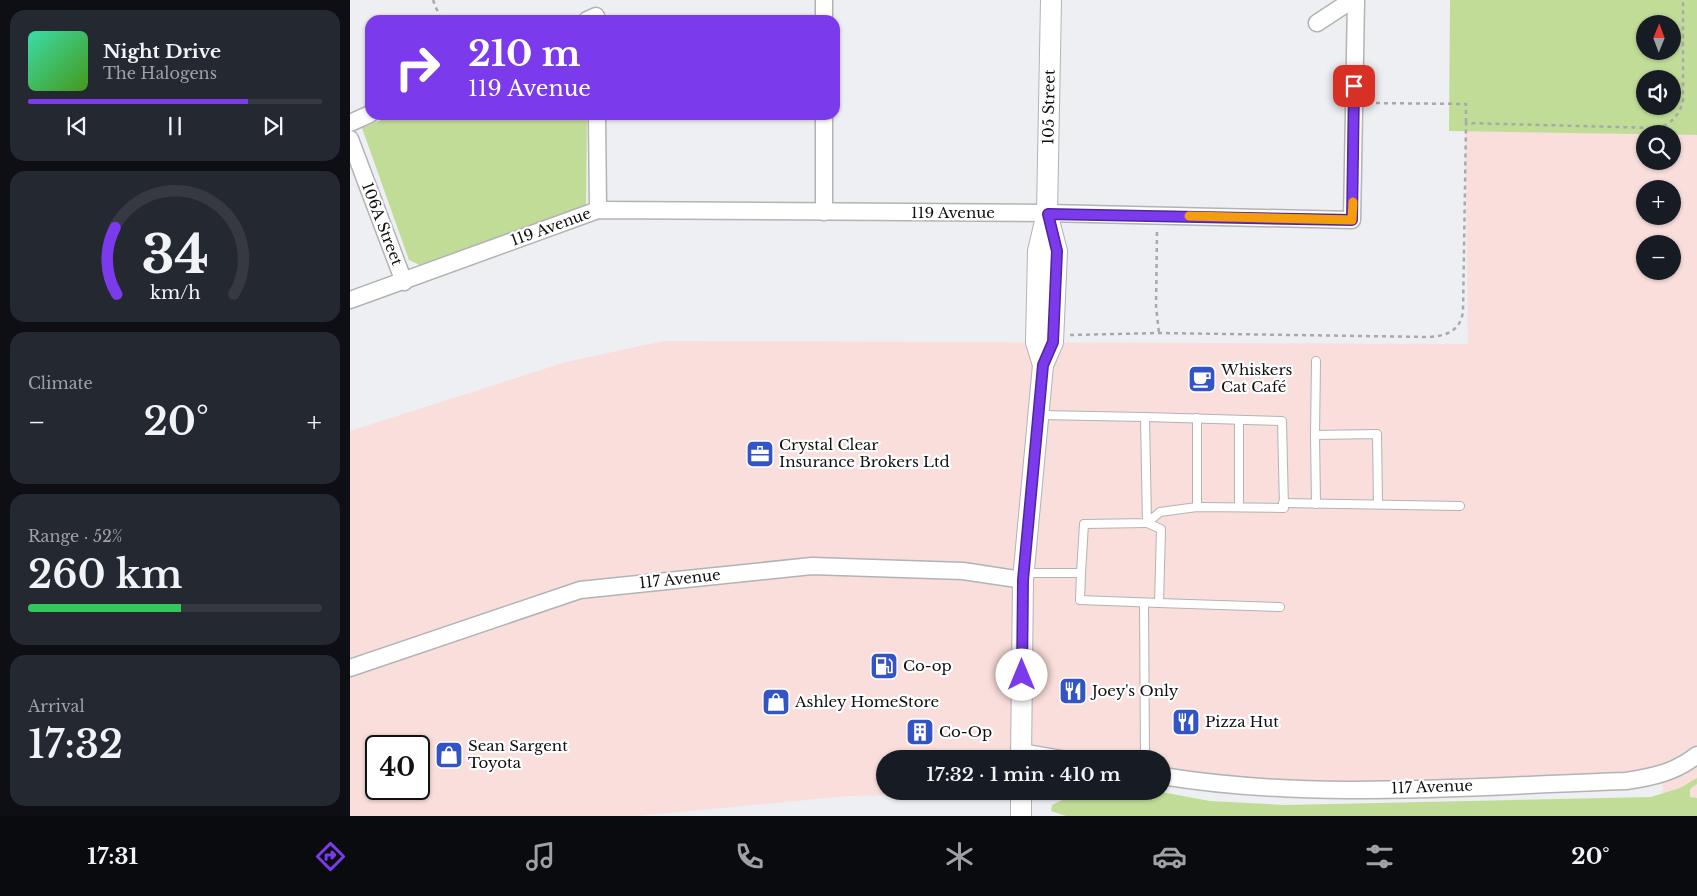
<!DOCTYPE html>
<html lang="en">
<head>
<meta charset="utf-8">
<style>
  :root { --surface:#171b24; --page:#242831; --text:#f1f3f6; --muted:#9ea1a6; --line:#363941; --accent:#7c3aed }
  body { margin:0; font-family:"Libre Baskerville",serif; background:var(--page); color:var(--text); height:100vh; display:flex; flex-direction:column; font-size:19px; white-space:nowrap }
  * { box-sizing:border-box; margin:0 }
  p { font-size:16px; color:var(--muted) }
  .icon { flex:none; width:28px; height:28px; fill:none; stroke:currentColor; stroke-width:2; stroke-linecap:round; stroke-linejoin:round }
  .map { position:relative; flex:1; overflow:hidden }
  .panel { display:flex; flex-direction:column; gap:10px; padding:10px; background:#0d0f14; width:350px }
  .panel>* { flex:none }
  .hud { position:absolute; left:15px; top:15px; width:475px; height:105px; border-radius:15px; box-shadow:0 1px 4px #0004; background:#7c3aed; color:#fff; overflow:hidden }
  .needle { width:32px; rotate:1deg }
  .controls { position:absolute; left:1286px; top:15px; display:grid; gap:10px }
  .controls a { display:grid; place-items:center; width:45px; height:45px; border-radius:50%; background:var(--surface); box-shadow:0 1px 4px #0004; font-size:25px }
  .speed { position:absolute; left:15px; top:735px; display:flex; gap:10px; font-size:25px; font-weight:700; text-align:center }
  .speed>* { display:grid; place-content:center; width:65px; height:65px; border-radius:50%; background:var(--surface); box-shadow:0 1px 4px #0004; line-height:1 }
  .speed .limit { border:2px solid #111; border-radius:8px; background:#fff; color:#111 }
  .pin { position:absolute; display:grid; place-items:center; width:42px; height:42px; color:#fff; margin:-21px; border-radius:10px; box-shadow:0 2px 8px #0006 }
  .me { position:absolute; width:55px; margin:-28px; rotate:0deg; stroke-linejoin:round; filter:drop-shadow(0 0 4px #0008) }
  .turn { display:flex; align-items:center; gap:18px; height:105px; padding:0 20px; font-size:22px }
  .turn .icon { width:65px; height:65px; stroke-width:2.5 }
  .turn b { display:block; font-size:35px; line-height:42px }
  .big { font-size:38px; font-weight:600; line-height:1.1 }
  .panel .tile { flex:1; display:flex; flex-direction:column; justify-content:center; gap:8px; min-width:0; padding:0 18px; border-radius:15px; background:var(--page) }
  .panel .dial { align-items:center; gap:0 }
  .dial svg { height:130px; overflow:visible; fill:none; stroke:var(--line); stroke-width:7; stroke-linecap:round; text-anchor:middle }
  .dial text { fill:var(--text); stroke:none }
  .song { display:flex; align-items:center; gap:15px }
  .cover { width:60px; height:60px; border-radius:8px; background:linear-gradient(135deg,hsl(160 70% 55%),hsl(100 70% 35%)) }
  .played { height:5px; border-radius:2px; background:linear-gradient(90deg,var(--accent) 75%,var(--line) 75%) }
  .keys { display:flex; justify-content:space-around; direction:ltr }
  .heat { display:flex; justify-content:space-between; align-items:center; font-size:28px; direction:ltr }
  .charge { height:8px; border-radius:4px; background:linear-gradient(90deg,#34c759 52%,var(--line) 0) }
  .trip { position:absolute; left:526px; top:750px; width:295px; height:50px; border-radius:25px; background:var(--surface); box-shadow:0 1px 4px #0004; font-weight:600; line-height:50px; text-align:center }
  .tab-bar { display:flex; height:80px; justify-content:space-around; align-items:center; background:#090b0e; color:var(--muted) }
  .tab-bar .icon { width:35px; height:35px }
  .tab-bar .selected { color:var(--accent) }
  .tab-bar b { font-size:22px; color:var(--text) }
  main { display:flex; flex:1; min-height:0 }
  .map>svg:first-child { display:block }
  .commercial { fill:#f9dedb; fill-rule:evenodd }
  .green { fill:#c1dc97; fill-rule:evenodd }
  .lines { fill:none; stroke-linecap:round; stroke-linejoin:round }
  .service-casing { stroke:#b1b3b5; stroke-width:10 }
  .minor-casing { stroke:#b1b3b5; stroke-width:19 }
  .tertiary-casing { stroke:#b1b3b5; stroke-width:22 }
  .path { stroke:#a8a9ac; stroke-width:2.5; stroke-dasharray:4 4; stroke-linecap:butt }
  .service { stroke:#fff; stroke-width:8 }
  .minor { stroke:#fff; stroke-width:16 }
  .tertiary { stroke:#fff; stroke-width:20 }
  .route-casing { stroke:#51269a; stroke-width:12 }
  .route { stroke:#7c3aed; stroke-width:9 }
  .slow { stroke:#f59e0b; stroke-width:9 }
  .labels { text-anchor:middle; stroke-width:4.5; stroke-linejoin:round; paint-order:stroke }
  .street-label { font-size:15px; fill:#111112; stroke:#fff }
  .poi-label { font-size:15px; fill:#111112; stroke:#fff; text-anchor:start }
</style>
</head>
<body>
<main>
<section class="panel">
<div class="tile">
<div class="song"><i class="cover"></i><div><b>Night Drive</b><p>The Halogens</p></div></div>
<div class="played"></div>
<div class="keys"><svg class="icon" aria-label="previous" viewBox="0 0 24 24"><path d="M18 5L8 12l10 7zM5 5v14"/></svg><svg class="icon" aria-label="pause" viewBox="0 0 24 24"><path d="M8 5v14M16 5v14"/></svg><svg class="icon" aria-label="next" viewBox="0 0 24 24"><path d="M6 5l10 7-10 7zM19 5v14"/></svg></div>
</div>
<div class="tile dial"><svg viewBox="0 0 100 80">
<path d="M14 69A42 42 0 1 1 86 69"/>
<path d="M14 69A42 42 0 0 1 13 28" stroke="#7c3aed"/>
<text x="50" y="56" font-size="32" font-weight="700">34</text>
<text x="50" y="72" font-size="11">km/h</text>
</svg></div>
<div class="tile"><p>Climate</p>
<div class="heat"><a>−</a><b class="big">20°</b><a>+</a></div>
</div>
<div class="tile"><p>Range · 52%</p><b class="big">260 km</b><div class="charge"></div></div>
<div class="tile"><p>Arrival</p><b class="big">17:32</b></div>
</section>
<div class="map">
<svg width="1347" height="816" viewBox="0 0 1347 816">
  <rect width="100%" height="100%" fill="#edeff2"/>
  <path class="commercial" d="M 1115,131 L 1295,134 L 1295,161 L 1322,161 L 1323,135 L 1347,135 L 1347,816 L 1312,816 L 1313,774 L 994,790 L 813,776 L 812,759 L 535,759 L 535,791 L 671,791 L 671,793 L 498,796 L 288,816 L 0,816 L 0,431 L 216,362 L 314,341 L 1118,344 ZM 1295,189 L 1322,189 L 1322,216 L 1295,216 ZM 1295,244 L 1322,244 L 1322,271 L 1295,271 ZM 26,746 L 69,746 L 69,789 L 26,789 Z"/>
  <g class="green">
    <path d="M 1100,0 L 1347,0 L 1347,135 L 1099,131 ZM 1295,24 L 1322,24 L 1322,51 L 1295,51 ZM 1295,79 L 1322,79 L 1322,106 L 1295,106 Z"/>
    <path d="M 43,115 L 237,115 L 236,210 L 74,267 L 59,260 L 12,128 Z"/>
    <path d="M 1347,778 L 1347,784 L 1340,789 L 1340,797 L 1347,798 L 1347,816 L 716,816 L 701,811 L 702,805 L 731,791 L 806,791 L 860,801 L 935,805 L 1301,797 L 1330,788 Z"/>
  </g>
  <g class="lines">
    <defs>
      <g id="service">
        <path d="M 847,418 L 847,507"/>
        <path d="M 889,420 L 889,507"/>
        <path d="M 965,435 L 966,361"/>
        <path d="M 933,503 L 1110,506"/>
        <path d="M 966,504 L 965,435 L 1027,434 L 1028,504"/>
        <path d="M 675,573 L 731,573 L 734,524 L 797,523 L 795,417 L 690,415"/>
        <path d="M 731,573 L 730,600 L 809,603 L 811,529 L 797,523 L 810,512 L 847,507 L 934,508 L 932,421 L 795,417"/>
        <path d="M 794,603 L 795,759"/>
        <path d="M 809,603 L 930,607"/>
      </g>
      <g id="minor">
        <path d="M 474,0 L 474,20"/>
        <path d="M 237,20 L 246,16 L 246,20"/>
        <path d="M 967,23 L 1002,0"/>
        <path d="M 247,115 L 248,210"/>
        <path d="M 474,115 L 474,212"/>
        <path d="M 0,123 L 20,114"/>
        <path d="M 0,139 L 54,282"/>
        <path d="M 0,300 L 248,210 L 697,213 L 1002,220 L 1006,0"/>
        <path d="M 0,668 L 230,590 L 462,566 L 613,571 L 673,580"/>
        <path d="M 671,752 L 711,759"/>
        <path d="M 812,776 C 965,801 1122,786 1276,781 C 1303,777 1326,772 1347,755"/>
      </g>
      <g id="tertiary">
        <path d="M 693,365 L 686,342 L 688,251 L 697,213 L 701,0"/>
        <path d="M 671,759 L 673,580 L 693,365 L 703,342 L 707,251 L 697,213"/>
        <path d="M 671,816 L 671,791"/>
      </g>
    </defs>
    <use href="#service" class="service-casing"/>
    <use href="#minor" class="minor-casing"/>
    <use href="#tertiary" class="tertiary-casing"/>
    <g class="path">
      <path d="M 83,0 L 91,20"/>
      <path d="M 1018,103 L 1116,104 L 1116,123"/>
      <path d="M 807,232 L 806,306 L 809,333"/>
      <path d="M 720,335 L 809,333 L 1079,337 C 1096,336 1110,331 1113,312 L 1116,123 L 1306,128 C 1321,125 1327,117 1333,103 L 1333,0"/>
    </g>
    <use href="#service" class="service"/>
    <use href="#minor" class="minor"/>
    <use href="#tertiary" class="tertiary"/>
  </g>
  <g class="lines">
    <defs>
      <path id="route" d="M 672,675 L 673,580 L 693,365 L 703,342 L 707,251 L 698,214 L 1002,220 L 1004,86"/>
    </defs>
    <use href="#route" class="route-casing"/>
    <use href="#route" class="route"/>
    <path class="slow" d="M 839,216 L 1002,220 L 1003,202"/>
  </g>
  <defs>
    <symbol id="cafe-square" viewBox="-11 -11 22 22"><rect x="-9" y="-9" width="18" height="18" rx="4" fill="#3254c4" stroke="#fff"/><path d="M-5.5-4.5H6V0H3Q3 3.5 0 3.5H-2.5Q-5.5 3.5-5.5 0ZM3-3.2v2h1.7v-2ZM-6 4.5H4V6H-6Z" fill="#fff"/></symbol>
    <symbol id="office-square" viewBox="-11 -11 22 22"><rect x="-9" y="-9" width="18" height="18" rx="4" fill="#3254c4" stroke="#fff"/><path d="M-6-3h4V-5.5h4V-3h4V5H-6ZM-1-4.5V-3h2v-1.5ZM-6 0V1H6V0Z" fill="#fff"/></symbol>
    <symbol id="fuel-square" viewBox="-11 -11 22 22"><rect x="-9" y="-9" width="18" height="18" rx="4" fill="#3254c4" stroke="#fff"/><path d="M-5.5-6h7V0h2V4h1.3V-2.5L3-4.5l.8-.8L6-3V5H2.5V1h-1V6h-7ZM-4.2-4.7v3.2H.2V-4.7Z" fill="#fff"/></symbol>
    <symbol id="restaurant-square" viewBox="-11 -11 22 22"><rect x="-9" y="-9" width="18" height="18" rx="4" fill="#3254c4" stroke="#fff"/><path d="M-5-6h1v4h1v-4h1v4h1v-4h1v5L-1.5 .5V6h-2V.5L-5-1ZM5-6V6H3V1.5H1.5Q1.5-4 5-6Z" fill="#fff"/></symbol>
    <symbol id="shop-square" viewBox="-11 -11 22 22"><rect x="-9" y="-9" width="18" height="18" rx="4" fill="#3254c4" stroke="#fff"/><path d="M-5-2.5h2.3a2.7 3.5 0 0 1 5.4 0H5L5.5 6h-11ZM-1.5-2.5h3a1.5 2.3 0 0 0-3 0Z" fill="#fff"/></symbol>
    <symbol id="building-square" viewBox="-11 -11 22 22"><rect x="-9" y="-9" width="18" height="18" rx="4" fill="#3254c4" stroke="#fff"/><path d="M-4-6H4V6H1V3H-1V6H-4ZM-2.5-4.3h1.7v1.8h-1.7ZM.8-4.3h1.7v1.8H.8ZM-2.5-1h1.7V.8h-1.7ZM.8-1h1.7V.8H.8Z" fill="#fff"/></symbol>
  </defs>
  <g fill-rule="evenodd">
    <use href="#cafe-square" x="836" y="363" width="32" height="32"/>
    <use href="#office-square" x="394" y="438" width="32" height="32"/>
    <use href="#fuel-square" x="518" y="650" width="32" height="32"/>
    <use href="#restaurant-square" x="707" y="675" width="32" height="32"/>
    <use href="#shop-square" x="410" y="686" width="32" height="32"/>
    <use href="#restaurant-square" x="820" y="706" width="32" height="32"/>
    <use href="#building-square" x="554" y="716" width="32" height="32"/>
    <use href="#shop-square" x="83" y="739" width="32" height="32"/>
  </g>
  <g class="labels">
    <g class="street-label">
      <text transform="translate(699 107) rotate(-89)" y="5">105 Street</text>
      <text x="603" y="218">119 Avenue</text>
      <text transform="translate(32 224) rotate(69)" y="5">106A Street</text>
      <text transform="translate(201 227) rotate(-20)" y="5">119 Avenue</text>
      <text transform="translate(330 579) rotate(-6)" y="5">117 Avenue</text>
      <text transform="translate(1082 787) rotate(-2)" y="5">117 Avenue</text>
    </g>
    <g class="poi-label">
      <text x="871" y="375">Whiskers<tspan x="871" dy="17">Cat Café</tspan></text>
      <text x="429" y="450">Crystal Clear<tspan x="429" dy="17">Insurance Brokers Ltd</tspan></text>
      <text x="553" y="671">Co-op</text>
      <text x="742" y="696">Joey's Only</text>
      <text x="445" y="707">Ashley HomeStore</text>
      <text x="855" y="727">Pizza Hut</text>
      <text x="589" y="737">Co-Op</text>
      <text x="118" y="751">Sean Sargent<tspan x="118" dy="17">Toyota</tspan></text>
    </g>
  </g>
</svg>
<div class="controls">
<a><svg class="needle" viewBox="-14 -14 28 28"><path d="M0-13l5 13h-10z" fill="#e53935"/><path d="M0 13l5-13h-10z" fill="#9ea1a6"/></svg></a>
<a><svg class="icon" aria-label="sound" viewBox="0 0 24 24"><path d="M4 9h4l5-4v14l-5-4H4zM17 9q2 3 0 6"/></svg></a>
<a><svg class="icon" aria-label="search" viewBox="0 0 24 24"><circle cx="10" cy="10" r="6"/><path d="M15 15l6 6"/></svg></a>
<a>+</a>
<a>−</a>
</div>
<div class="speed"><div class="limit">40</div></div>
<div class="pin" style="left:1004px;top:86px;background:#d93025"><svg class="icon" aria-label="arrive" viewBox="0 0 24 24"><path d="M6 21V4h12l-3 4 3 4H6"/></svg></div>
<svg class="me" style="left:672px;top:675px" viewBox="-20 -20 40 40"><circle r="19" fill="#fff"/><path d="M0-13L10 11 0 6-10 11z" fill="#7c3aed"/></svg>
<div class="trip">17:32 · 1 min · 410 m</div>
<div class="hud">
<div class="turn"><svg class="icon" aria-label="right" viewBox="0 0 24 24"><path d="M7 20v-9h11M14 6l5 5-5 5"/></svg><div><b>210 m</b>119 Avenue</div></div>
</div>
</div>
</main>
<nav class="tab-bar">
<b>17:31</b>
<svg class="icon selected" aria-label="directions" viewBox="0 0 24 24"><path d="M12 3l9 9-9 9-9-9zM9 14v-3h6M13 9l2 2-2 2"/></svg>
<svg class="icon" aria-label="music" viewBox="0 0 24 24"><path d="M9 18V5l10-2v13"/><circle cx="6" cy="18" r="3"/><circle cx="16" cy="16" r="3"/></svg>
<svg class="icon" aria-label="phone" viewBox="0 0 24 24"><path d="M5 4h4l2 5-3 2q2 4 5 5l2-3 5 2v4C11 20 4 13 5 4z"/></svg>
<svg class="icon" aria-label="climate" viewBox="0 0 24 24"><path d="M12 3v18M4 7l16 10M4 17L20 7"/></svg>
<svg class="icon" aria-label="car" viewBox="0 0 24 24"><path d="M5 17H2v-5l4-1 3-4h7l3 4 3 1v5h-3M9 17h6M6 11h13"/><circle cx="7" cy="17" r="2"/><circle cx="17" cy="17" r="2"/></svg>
<svg class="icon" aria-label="filters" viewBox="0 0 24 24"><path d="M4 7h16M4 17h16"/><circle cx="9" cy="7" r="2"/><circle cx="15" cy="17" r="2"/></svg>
<b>20°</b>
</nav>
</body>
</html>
